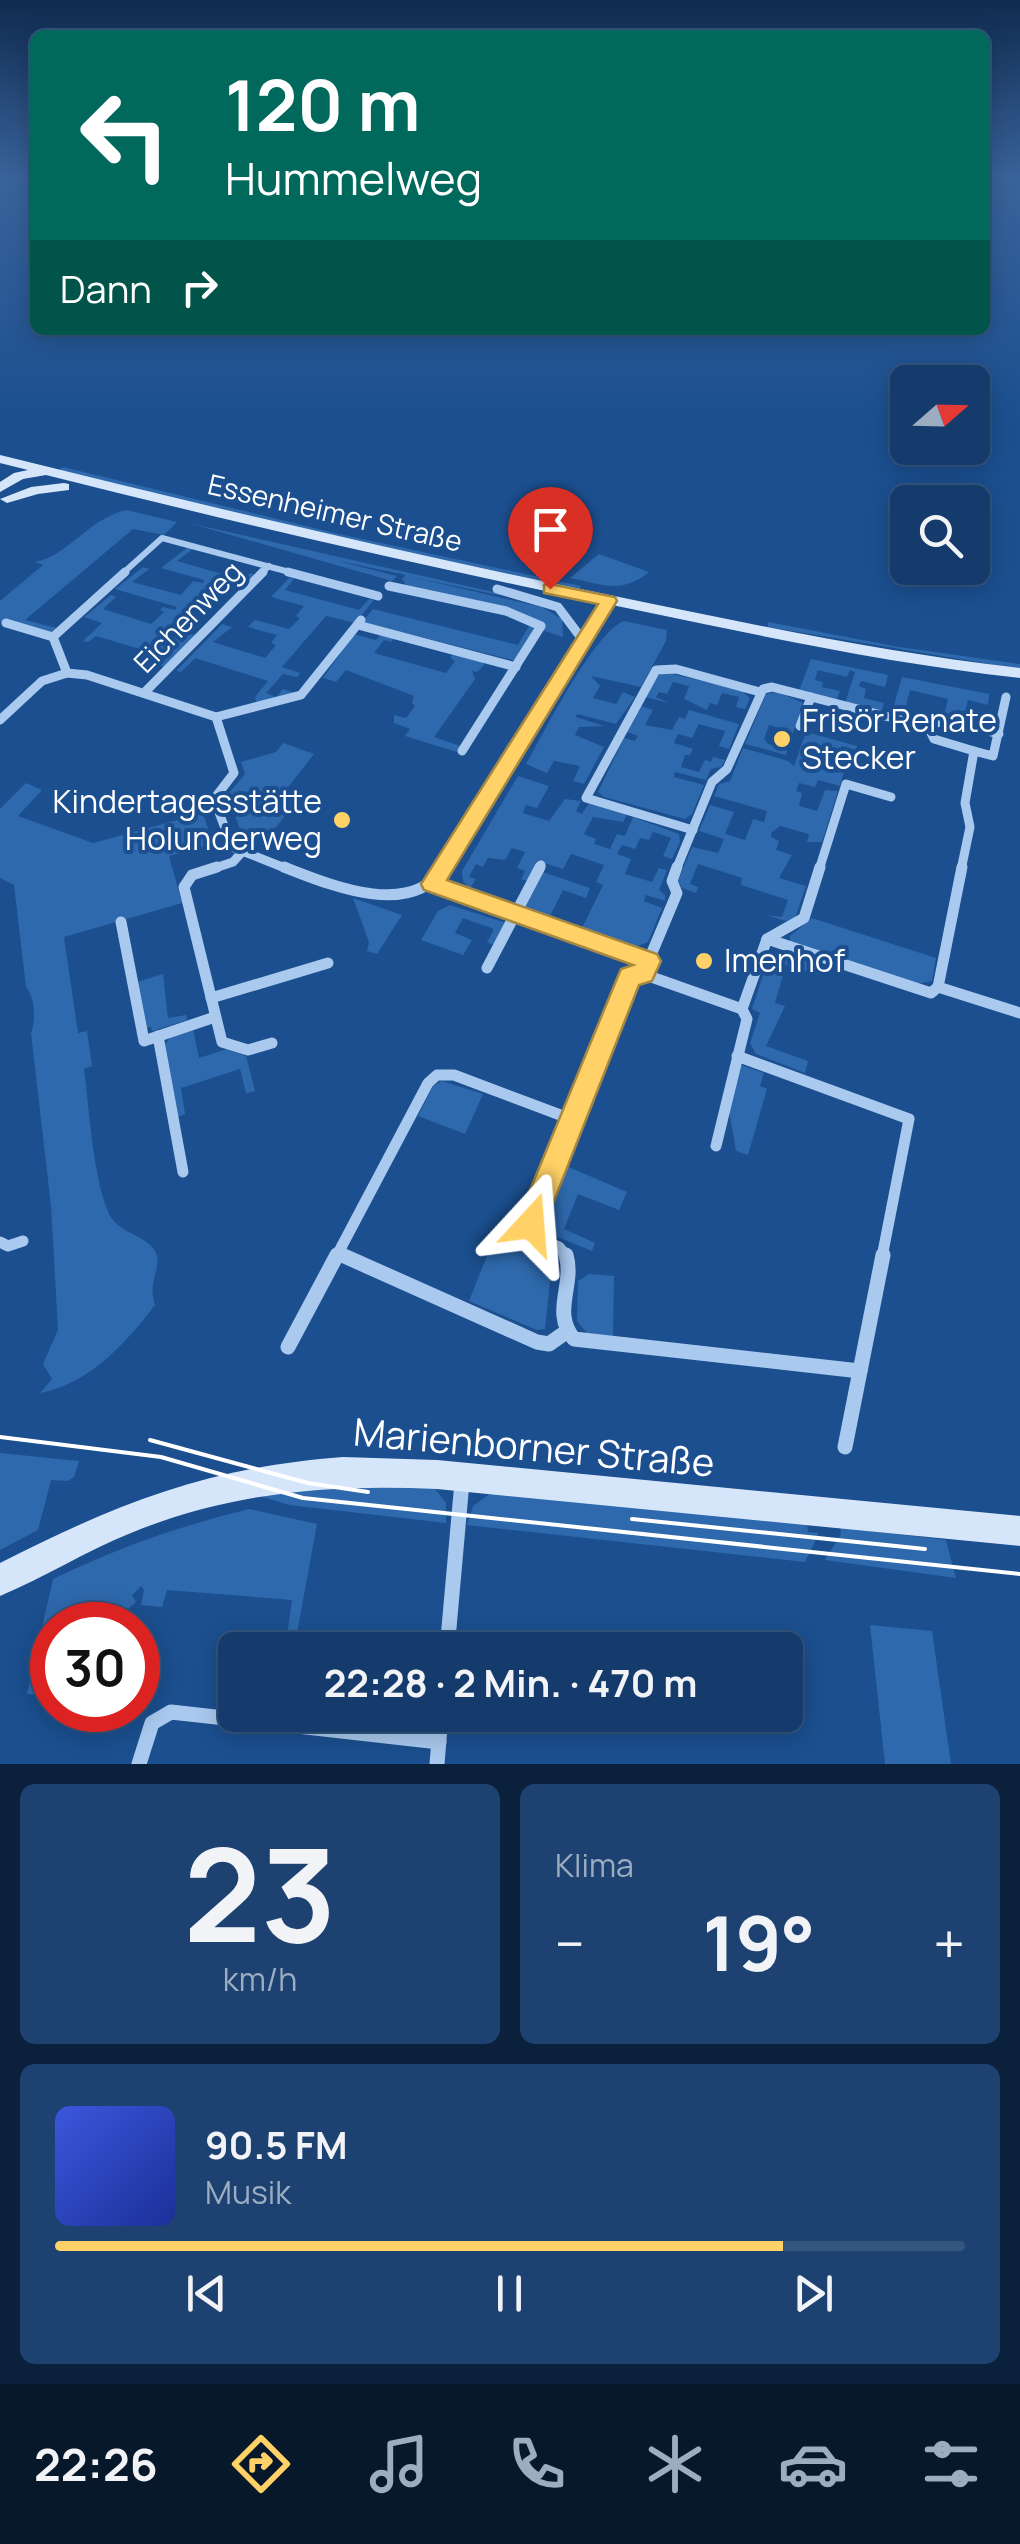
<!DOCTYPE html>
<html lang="de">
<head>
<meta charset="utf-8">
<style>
  :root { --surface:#143b6b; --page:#1d4271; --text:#f1f3f6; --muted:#9dadc1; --line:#33557e; --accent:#ffd166 }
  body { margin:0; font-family:Manrope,sans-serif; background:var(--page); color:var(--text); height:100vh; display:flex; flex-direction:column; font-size:38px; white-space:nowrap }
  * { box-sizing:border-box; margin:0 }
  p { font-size:32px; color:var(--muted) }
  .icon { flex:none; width:55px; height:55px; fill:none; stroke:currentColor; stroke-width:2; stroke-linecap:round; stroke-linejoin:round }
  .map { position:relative; height:1764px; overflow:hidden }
  .sheet { display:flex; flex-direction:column; gap:20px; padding:20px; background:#0b203b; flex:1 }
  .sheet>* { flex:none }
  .guide { position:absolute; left:30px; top:30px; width:960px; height:305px; border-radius:15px; box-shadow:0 5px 25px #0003,0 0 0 2px var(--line); background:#00695c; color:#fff; overflow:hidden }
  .needle { width:65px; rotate:70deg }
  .buttons { position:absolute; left:890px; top:365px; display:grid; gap:20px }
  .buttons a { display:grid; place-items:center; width:100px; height:100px; border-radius:15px; background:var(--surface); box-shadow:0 5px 25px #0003,0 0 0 2px var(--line); font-size:50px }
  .speed { position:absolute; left:30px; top:1602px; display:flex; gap:20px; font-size:50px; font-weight:700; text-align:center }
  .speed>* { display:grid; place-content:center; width:130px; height:130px; border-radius:50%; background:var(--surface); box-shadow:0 5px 25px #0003,0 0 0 2px var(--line); line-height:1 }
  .speed .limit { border:15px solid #d22; background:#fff; color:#111 }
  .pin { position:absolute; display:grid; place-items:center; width:85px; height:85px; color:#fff; margin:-102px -42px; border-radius:50% 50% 50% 0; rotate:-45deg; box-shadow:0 0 10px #0007 }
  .pin .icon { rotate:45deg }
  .me { position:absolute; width:110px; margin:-55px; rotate:19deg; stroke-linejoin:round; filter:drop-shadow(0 0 8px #0008) }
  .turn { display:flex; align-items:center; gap:35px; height:210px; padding:0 30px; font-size:45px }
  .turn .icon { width:130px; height:130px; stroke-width:2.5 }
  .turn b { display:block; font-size:70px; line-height:85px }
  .then { display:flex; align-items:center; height:95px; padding:0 30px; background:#0003; gap:20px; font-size:38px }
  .big { font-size:75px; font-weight:700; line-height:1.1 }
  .sheet .widget { flex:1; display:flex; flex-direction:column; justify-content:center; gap:15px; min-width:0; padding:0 35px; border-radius:15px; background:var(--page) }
  .sheet .dial { align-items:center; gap:0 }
  .dial b { font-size:130px; line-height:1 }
  .song { display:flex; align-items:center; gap:30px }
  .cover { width:120px; height:120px; border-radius:15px; background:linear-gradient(135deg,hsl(230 70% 55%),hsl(230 70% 35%)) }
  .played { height:10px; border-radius:5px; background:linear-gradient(90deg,var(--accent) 80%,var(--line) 80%) }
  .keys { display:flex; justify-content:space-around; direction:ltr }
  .heat { display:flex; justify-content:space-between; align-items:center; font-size:55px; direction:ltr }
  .sheet .tiles { flex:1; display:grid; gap:20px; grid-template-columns:1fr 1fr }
  .widget:last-child { grid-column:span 2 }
  .trip { position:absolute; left:218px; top:1632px; width:585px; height:100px; border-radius:15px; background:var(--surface); box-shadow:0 5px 25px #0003,0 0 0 2px var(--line); font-weight:700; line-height:100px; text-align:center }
  .tabs { display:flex; height:160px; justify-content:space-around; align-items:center; background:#08182b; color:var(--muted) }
  .tabs .icon { width:70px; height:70px }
  .tabs .current { color:var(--accent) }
  .tabs b { font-size:45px; color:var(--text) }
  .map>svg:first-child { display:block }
  .green { fill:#2e69ad }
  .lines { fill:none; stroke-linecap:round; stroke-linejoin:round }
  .street-far3 { stroke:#a9c9ee; stroke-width:6 }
  .street-far2 { stroke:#a9c9ee; stroke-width:9 }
  .street-far1 { stroke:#a9c9ee; stroke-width:11 }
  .street { stroke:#a9c9ee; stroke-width:15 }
  .secondary { fill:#d6e6fa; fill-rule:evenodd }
  .tram { stroke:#fff; stroke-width:4 }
  .route { fill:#ffd166; stroke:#a68842; stroke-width:2.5 }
  .poi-dot { fill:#ffd166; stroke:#1b4f8f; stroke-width:4 }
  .labels { text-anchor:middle; stroke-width:8; stroke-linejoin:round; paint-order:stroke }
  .far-street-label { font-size:28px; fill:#fff; stroke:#1b4f8f }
  .poi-label { font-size:32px; fill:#fff; stroke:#1b4f8f; text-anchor:start }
  .near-street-label { font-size:38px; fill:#fff; stroke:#1b4f8f }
</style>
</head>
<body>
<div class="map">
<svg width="1020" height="1764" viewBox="0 0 1020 1764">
  <rect width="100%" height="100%" fill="#1b4f8f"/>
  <g class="green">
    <path d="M 63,467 L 339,534 L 581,586 L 578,591 L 441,562 L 58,471 Z"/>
    <path d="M 126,510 L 177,522 L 164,535 L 133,529 L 25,620 L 57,628 L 51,633 L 8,620 L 0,622 L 0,601 L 43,565 L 35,562 C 68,556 88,519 126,510 Z"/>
    <path d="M 189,523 L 547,604 L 556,612 L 541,604 L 407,576 L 542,607 L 562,619 L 563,637 L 542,630 L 544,623 L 408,588 L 402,579 L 406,575 L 334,560 L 397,576 L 392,581 Z"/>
    <path d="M 188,547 L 193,549 L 177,561 L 243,580 L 250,573 L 256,575 L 240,590 L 211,587 L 162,633 L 182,640 L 189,634 L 196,635 L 165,667 L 160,666 L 167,657 L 96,636 L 88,642 L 83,641 L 102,623 L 84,617 L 111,595 L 116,597 L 103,609 L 151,624 L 164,612 L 160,610 L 163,607 L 175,610 L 177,607 L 115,589 L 143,567 L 149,569 L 132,582 L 181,595 L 193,581 L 203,583 L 204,580 L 161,568 Z"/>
    <path d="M 599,554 L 649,572 C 620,595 603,584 570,578 Z"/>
    <path d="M 289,578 L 294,579 L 285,590 L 359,610 L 369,599 L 374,600 L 355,623 L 326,616 L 282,667 L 300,673 L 297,677 L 283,674 L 266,693 L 276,697 L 283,689 L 295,693 L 257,703 L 255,697 L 268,681 L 195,658 L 181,672 L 176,671 L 222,624 L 232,627 L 213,642 L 265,658 L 276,645 L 271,643 L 277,635 L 248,627 L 255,620 L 289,629 L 300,618 L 296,616 L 304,606 L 271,597 Z"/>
    <path d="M 373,609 L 518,645 L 530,624 L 536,627 L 516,661 L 362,622 Z"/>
    <path d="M 624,621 L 667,630 L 666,641 L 641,687 L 591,676 L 600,686 L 593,698 L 616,704 L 623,692 L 635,697 L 616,724 L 577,714 L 576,717 L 604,726 L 579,727 L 575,735 L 604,747 L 584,784 L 573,781 L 580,766 L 554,761 L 547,773 L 526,764 C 544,733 594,632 624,621 Z"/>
    <path d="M 768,622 L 899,647 L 1020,664 L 1020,669 L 768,627 Z"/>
    <path d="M 382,633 L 395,637 L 391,642 L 384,640 L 374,653 L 446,673 L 455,661 L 450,658 L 454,653 L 483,661 L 484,665 L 477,672 L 472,671 L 475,679 L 434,737 L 460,746 L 457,752 L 405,736 L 410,729 L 394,723 L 394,715 L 406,718 L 415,706 L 412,703 L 414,696 L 346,670 L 336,682 L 323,678 L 354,634 L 376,640 Z"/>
    <path d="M 811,659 L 888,675 L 885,687 L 861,681 L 859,686 L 866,689 L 864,698 L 884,703 L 881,713 L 845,703 L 855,672 L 850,670 L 847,677 L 818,670 L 815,680 L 823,682 L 822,687 L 840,691 L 837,699 L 799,691 Z"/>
    <path d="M 664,672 L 741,690 L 750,698 L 745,709 L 736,707 L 739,697 L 722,693 L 717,705 L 710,703 L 707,710 L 684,699 L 689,686 L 673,682 L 667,694 L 659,692 L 656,697 L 669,703 L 645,697 L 656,677 Z"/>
    <path d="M 902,677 L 989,694 L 988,705 L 968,700 L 965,712 L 984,718 L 989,715 L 987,726 L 944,716 L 948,699 L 910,690 L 903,718 L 891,715 Z"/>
    <path d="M 778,692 L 803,703 L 792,736 L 791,731 L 769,725 L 764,739 L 768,744 L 787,750 L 786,755 L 745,744 L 766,694 Z"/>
    <path d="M 641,706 L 653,710 L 645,725 L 672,730 L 679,717 L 685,719 L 689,710 L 739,724 L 729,749 L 719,746 L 725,731 L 699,724 L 692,738 L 678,734 L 674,743 L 693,749 L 690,755 L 685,755 L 681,767 L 699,772 L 705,760 L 711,762 L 713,757 L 725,760 L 721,767 L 711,769 L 706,780 L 675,772 L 674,777 L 704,785 L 692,814 L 685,819 L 604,797 L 598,792 L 624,738 L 635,741 L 638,736 L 627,732 Z"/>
    <path d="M 806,732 L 857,746 L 856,750 L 842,746 L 840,752 L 812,746 L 809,756 L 824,760 L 821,769 L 838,773 L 841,764 L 846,765 L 840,786 L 818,780 L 815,787 L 799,783 L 796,791 L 802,793 L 799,806 L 817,811 L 825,790 L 838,791 L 822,842 L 807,842 L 809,834 L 780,826 L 771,833 L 771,837 L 779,841 L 776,850 L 792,855 L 779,878 L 806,886 L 795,918 L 786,921 L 766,915 L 782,917 L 788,900 L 741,885 L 742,878 L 698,864 L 690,884 L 698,887 L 696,893 L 682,888 L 678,881 L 692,847 L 718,853 L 724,839 L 699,831 L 710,805 L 734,812 L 725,834 L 745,840 L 753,819 L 764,822 L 767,811 L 714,796 L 719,784 L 730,781 L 743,748 L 788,761 L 794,766 Z"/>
    <path d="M 283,743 L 314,754 L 283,794 L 297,800 L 267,839 L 240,830 L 228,794 L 245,774 L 241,762 L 276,752 Z"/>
    <path d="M 518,776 L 549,786 L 537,808 L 526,805 L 523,813 L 549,821 L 565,799 L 581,801 L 576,811 L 582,814 L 589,803 L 627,815 L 623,822 L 593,817 L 584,834 L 596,839 L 594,844 L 610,849 L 617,834 L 625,836 L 633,817 L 679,834 L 680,842 L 672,859 L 663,856 L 671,838 L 653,832 L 649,840 L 640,838 L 635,849 L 622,845 L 617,854 L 631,859 L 625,874 L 652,882 L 659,868 L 667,870 L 659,890 L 665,895 L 665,901 L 646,895 L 644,901 L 662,908 L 648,942 L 638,946 L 582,928 L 603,885 L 596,882 L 604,865 L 571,854 L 563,869 L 538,861 L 528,881 L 521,879 L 525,871 L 517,868 L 525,852 L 512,848 L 505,860 L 488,858 L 483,867 L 476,864 L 469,877 L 476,879 L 470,889 L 463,881 L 462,871 Z"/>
    <path d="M 26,783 L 42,790 L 18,816 L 93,843 L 203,813 L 213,844 L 169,856 L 182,903 L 64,937 L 78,1033 L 87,1031 L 92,1066 L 84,1069 C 89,1104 94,1194 113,1220 C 124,1234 149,1237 156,1253 C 162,1268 147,1282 155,1305 C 126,1343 89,1384 40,1393 L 52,1379 L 43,1364 L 58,1330 L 51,1206 L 31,1033 C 36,1021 35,997 26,987 L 14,885 L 0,878 L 0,809 Z"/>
    <path d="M 543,872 L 590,888 L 586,898 L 563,890 L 550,916 L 524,907 Z"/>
    <path d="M 353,898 L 402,915 L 377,954 L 367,951 L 369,942 Z"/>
    <path d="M 450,905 L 506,923 L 493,945 L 487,942 L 494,929 L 463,918 L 455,933 L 472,940 L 463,955 L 421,940 L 438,911 Z"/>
    <path d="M 812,918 L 936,958 L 932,981 L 917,984 L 790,942 L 790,936 Z"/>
    <path d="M 783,953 L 824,967 L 822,976 L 786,965 L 775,1003 L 785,1006 L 766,1046 L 808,1061 L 805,1073 L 756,1054 L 750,1043 L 760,1013 L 752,1009 L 768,959 Z"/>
    <path d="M 163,974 L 168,1018 L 186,1015 L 187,1020 L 152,1031 L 151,1027 L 146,1028 L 137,982 Z"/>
    <path d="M 193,1029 L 199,1058 L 227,1049 L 246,1056 L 255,1091 L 246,1093 L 240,1069 L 181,1088 L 185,1114 L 177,1117 L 163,1047 L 170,1038 Z"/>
    <path d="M 741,1065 L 764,1073 L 760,1086 L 767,1089 L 748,1155 L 736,1151 L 728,1105 Z"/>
    <path d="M 442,1081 L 483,1094 L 465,1134 L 418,1116 L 433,1086 Z"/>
    <path d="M 564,1165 L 627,1192 L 619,1210 L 578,1194 L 564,1229 L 595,1243 L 592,1251 L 555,1236 L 543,1226 L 542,1216 Z"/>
    <path d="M 497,1231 L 553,1255 L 545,1329 L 537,1330 L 469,1301 Z"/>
    <path d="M 589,1274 L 614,1276 L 613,1336 L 587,1333 L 577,1321 L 578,1281 Z"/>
    <path d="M 0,1453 L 79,1461 L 74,1477 L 68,1481 L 51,1480 L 38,1530 L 0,1550 Z"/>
    <path d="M 344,1482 L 433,1486 L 446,1503 L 446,1523 L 289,1505 L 256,1495 Z"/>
    <path d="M 492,1492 L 806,1514 L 808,1532 L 819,1533 L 805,1562 L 467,1525 L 473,1506 Z"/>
    <path d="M 249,1509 L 317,1524 L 294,1650 L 285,1650 L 292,1600 L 167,1590 L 162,1607 L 141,1605 L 144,1590 L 141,1586 L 132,1595 L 136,1602 L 110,1625 L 52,1625 L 52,1696 L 27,1694 L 53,1579 C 117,1548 180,1526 249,1509 Z"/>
    <path d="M 839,1517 L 863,1530 L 946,1540 L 956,1578 L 825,1560 L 841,1534 Z"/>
    <path d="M 870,1625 L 932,1631 L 951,1764 L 885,1764 Z"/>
  </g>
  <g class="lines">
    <g class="street-far3">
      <path d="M 122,574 L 162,538 L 297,574"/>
      <path d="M 261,574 L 269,566"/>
    </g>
    <g class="street-far2">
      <path d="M 288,572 L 378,596"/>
      <path d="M 389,586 L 506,611 L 541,626 L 462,751"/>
      <path d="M 497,589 L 558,607 L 582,639"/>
      <path d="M 6,623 L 53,637 L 67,673 L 87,675 L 216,717 L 234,773 L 214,799 L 232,847 L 290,870"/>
      <path d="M 358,625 L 516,667"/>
      <path d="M 53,637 L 125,572"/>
      <path d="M 144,693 L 263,572"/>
      <path d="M 216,717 L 301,695 L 361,620"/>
      <path d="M 0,720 L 42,681 L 67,673"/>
      <path d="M 800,726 L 811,697"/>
      <path d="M 974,751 L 934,739 L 928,727 L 944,720 L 999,734"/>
      <path d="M 693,830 L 586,798 L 656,670 L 676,669 L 760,692"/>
      <path d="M 209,870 L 233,862 L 243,851"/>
      <path d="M 443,870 L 609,601"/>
      <path d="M 539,870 L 541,865"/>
      <path d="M 676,870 L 712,782 L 727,769 L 763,689 L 772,687 L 928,727"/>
      <path d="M 819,870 L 846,784 L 891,797"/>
      <path d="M 961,870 L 970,827 L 965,803 L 974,751 L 993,756 L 1006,697"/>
    </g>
    <g class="street-far1">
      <path d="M 217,867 L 192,875 L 184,887 L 222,1042 L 248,1050 L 272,1043"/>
      <path d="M 284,867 C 328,884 411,920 444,867"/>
      <path d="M 432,884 L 648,961"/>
      <path d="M 121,922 L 144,1041 L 215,1017"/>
      <path d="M 767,939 L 931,993 L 938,987 L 1020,1013"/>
      <path d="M 487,968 L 540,867"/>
      <path d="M 643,974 L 677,893 L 672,881 L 677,867"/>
      <path d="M 643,974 L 742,1009"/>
      <path d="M 938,987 L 962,867"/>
      <path d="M 211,998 L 328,963"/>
      <path d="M 742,1009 L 767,939 L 804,918 L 820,867"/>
      <path d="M 158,1036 L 183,1172"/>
      <path d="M 737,1056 L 909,1119 L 882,1257"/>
      <path d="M 716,1146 L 747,1019 L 742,1009"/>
      <path d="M 0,1242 L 8,1246 L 23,1241"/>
      <path d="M 339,1253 L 348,1257"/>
      <path d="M 336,1257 L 428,1083 L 437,1075 L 454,1075 L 571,1119"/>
      <path d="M 567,1257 L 559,1247 L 536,1237 L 531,1217 L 630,976 L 643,974"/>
    </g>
    <g class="street">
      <path d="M 342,1255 L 537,1342 L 549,1344 L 566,1332"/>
      <path d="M 566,1255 C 575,1285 551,1312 574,1339 L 860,1371"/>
      <path d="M 288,1347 L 337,1255"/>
      <path d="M 845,1447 L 883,1255"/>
      <path d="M 447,1650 L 462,1482"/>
      <path d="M 139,1764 L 152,1723 L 171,1712 L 439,1742"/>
      <path d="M 437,1764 L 441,1715"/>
    </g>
    <g class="secondary">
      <path d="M 0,455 C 217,509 434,560 653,604 C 775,629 896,654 1020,668 L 1020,678 C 894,664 770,638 646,612 C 445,571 245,525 46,475 L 23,479 L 0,492 L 0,482 L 14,473 L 28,470 L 0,463 Z"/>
      <path d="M 64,483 L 69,484 L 69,490 L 38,494 L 7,503 L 0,499 L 31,487 Z"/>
      <path d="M 343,1457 L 437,1460 L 1020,1516 L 1020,1546 L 437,1489 C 331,1484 230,1492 131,1533 C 86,1551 45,1577 0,1596 L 0,1563 C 118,1503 209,1467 343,1457 Z"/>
    </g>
    <g class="tram">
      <path d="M 0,1437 L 161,1457 L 303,1498 L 1020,1574"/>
      <path d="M 150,1440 L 308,1483 L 368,1492"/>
      <path d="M 632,1519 L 925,1549"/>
    </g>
  </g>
  <linearGradient id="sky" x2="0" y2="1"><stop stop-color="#0f2b4f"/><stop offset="0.42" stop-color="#39639b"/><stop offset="1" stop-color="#39639b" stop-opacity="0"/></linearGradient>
  <rect width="1020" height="423" fill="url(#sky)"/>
  <path class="route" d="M 550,584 L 615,597 L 617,601 L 447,880 L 657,954 L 661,961 L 652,981 L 639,985 L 541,1234 L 531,1239 L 521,1234 L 516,1224 L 618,976 L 621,969 L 633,965 L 424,890 L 421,884 L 598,604 L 544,593 L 544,585 Z"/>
  <g class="poi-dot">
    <circle cx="782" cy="739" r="10"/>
    <circle cx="342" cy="820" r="10"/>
    <circle cx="704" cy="961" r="10"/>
  </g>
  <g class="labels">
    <g class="far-street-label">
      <text transform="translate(335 513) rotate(13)" y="10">Essenheimer Straße</text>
      <text transform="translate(188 617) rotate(-46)" y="10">Eichenweg</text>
    </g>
    <g class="poi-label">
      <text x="802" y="732">Frisör Renate<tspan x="802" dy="37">Stecker</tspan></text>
      <text x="322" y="813" text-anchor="end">Kindertagesstätte<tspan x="322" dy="37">Holunderweg</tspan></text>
      <text x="724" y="972">Imenhof</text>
    </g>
    <g class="near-street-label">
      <text transform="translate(534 1448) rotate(5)" y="13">Marienborner Straße</text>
    </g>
  </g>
</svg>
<div class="buttons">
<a><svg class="needle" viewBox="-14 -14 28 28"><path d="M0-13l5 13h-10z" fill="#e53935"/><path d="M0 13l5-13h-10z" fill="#9dadc1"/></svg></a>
<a><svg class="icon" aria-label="search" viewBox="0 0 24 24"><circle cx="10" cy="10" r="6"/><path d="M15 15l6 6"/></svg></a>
</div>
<div class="speed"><div class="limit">30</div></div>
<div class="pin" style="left:550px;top:589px;background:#d93025"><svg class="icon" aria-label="arrive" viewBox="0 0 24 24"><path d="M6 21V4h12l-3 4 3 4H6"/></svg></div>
<svg class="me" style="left:531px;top:1224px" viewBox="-20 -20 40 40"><path d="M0-17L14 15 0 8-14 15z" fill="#ffd166" stroke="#fff" stroke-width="4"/></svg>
<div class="trip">22:28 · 2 Min. · 470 m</div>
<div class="guide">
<div class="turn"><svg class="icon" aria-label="left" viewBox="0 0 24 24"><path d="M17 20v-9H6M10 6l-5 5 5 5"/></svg><div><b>120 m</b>Hummelweg</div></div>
<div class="then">Dann<svg class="icon" aria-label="right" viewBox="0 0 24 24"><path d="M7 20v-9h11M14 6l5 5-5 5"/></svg></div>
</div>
</div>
<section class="sheet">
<div class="tiles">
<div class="widget dial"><b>23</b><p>km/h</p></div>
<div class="widget"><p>Klima</p>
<div class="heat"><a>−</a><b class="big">19°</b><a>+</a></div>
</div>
<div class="widget">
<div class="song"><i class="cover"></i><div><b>90.5 FM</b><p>Musik</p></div></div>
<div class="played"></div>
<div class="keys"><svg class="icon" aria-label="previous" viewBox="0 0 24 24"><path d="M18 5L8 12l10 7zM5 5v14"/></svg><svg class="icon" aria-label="pause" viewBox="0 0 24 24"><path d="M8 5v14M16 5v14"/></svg><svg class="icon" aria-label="next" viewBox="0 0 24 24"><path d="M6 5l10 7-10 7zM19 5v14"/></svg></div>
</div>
</div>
</section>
<nav class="tabs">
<b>22:26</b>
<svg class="icon current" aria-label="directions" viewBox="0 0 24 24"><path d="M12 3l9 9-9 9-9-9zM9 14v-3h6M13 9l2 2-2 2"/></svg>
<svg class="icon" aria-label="music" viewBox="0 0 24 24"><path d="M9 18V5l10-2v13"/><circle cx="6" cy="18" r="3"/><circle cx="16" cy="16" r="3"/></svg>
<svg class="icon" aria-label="phone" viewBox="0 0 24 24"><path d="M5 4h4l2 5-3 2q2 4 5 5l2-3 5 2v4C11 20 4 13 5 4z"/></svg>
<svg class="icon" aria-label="climate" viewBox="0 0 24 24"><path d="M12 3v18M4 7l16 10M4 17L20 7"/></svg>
<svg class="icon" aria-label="car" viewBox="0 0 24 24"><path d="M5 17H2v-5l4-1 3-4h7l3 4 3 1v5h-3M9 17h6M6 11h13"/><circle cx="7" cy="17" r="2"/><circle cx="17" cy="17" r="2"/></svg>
<svg class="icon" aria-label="filters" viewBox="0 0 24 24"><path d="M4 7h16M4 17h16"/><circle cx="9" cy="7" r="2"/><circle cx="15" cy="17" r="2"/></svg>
</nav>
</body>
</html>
